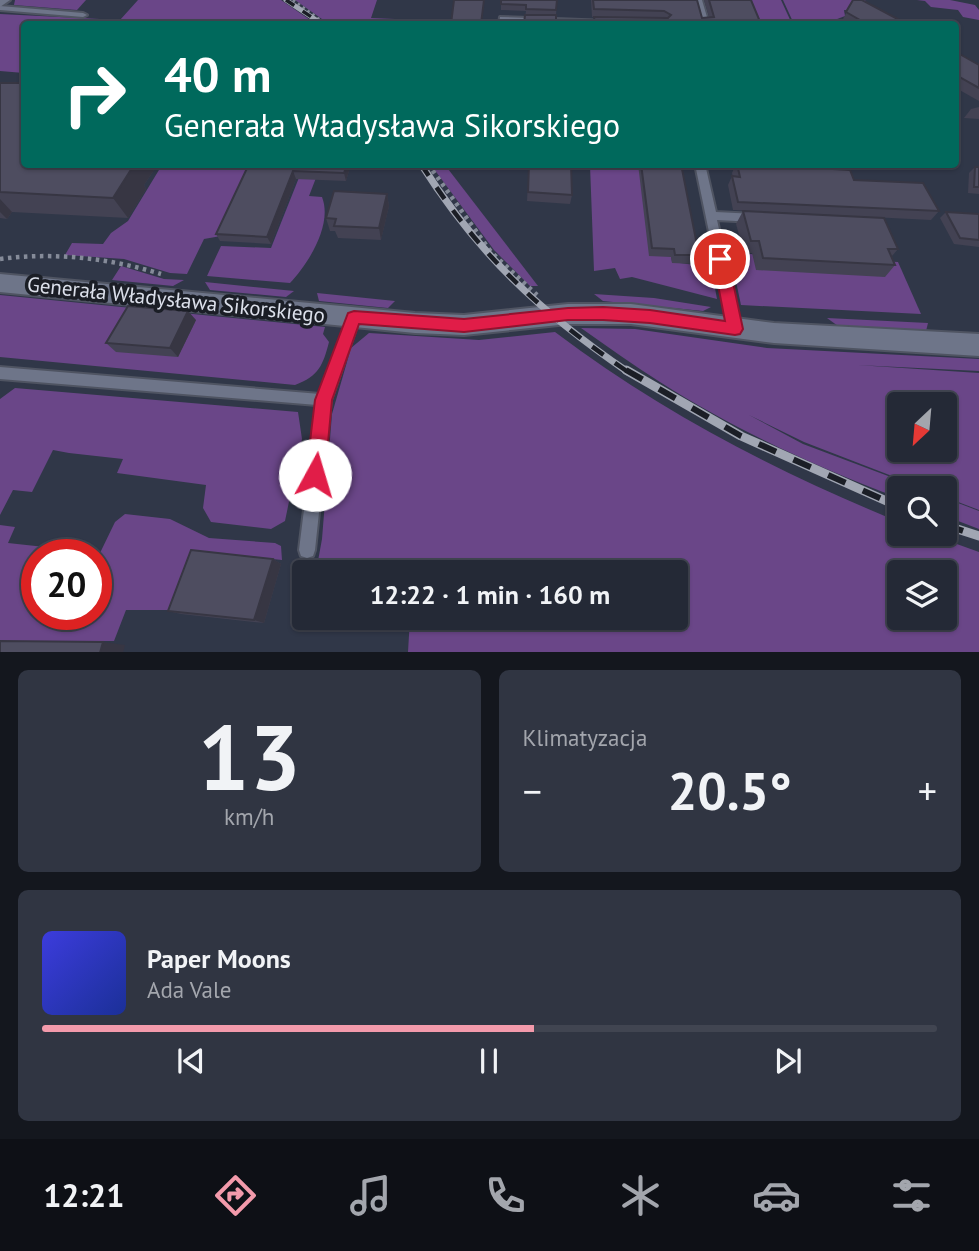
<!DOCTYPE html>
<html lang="pl">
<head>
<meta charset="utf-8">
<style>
  :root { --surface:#242936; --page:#303542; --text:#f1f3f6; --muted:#a3a6ad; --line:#414551; --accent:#f39aab }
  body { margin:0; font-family:"PT Sans",sans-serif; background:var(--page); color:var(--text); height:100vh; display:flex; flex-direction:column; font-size:26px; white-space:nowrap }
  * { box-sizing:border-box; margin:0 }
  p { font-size:23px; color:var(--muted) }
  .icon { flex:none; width:38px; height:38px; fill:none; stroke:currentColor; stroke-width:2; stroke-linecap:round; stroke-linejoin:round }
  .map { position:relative; height:652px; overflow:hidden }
  .sheet { display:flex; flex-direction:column; gap:18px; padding:18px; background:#14171e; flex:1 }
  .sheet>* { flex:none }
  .guide { position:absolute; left:21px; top:21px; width:938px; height:147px; border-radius:7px; box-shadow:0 2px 5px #0004,0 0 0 2px var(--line); background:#00695c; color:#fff; overflow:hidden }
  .needle { width:46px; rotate:206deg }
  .controls { position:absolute; left:887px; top:392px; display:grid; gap:14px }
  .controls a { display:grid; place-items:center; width:70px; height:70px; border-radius:7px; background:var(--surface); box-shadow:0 2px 5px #0004,0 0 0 2px var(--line); font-size:35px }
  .speed { position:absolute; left:21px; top:539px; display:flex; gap:14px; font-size:35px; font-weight:700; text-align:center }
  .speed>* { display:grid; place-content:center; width:91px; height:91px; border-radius:50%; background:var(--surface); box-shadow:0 2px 5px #0004,0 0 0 2px var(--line); line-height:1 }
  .speed .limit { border:10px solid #d22; background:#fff; color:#111 }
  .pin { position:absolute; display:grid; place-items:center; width:60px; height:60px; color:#fff; margin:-30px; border:4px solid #fff; border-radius:50%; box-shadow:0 2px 7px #0007 }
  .me { position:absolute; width:77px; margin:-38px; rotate:6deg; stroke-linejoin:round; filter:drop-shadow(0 0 5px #0008) }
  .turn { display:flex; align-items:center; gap:24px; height:147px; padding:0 28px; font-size:32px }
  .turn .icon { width:91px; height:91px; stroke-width:2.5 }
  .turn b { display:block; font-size:49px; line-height:60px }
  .big { font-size:52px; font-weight:700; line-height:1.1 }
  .sheet .card { flex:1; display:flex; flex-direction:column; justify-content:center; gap:10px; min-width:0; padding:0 24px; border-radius:10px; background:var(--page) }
  .sheet .dial { align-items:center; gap:0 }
  .dial b { font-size:91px; line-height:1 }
  .song { display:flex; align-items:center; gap:21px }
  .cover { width:84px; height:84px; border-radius:10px; background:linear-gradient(135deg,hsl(240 70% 55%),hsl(230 70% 35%)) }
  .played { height:7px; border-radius:4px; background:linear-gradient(90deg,var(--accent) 55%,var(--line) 55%) }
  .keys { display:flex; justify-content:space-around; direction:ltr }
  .heat { display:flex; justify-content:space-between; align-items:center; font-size:38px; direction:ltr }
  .sheet .tiles { flex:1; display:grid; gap:18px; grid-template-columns:1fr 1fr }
  .card:last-child { grid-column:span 2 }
  .trip { position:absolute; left:292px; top:560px; width:396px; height:70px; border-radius:7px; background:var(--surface); box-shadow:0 2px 5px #0004,0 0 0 2px var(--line); font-weight:700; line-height:70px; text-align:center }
  .menu { display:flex; height:112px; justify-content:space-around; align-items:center; background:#0e1016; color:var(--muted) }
  .menu .icon { width:49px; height:49px }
  .menu .current { color:var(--accent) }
  .menu b { font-size:32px; color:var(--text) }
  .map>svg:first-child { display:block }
  .green { fill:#6a4688; fill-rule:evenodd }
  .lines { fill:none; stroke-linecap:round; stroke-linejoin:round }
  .lane-casing { stroke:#4f5462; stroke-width:4 }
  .street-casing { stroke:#4f5462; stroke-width:4 }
  .path-far1 { stroke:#858b99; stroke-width:2.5; stroke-dasharray:2.5 3.5; stroke-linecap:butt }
  .path { stroke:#858b99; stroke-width:4.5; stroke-dasharray:3.5 4.5; stroke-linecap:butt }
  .lane { fill:#6e7589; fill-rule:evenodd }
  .street { fill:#6e7589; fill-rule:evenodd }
  .rail-far2-casing { stroke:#a1a6b3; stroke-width:5 }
  .rail-far1-casing { stroke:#a1a6b3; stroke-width:7 }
  .rail-casing { stroke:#a1a6b3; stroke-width:9 }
  .rail-far2 { stroke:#1b1e26; stroke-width:3.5; stroke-dasharray:10; stroke-linecap:butt }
  .rail-far1 { stroke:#1b1e26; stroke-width:4.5; stroke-dasharray:14; stroke-linecap:butt }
  .rail { stroke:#1b1e26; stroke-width:6; stroke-dasharray:19; stroke-linecap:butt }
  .wall { fill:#434253 }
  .shaded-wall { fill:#373643 }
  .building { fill:#4e4d60; stroke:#373643; stroke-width:2 }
  .route { fill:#e11d48; stroke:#92132f; stroke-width:2 }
  .labels { text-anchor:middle; stroke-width:7; stroke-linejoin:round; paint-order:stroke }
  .street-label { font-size:21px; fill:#dce0eb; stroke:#1b1e26 }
</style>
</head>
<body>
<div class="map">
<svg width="979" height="653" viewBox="0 0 979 653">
  <rect width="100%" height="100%" fill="#303748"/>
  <g class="green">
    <path d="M 15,0 L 86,0 L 77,10 L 14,5 Z"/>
    <path d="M 138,0 L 281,0 L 316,24 L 24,24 L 24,73 L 0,71 L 0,14 L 120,20 Z"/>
    <path d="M 295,0 L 377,0 L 371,18 L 467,22 L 467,24 L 329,24 Z"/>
    <path d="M 736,0 L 781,0 L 792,24 L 744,24 Z"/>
    <path d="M 783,0 L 865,0 L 871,12 L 844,10 L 845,16 L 832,21 L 837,24 L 794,24 Z"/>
    <path d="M 917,0 L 950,0 L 975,5 L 979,10 L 979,20 L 963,17 L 958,10 L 931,7 L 925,1 Z"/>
    <path d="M 162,165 L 254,165 L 221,236 L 204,239 L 187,274 L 170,273 L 124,259 L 65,255 L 72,243 L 103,244 L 111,233 L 128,221 Z"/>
    <path d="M 304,165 L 321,165 L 309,196 L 322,197 C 333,225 308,264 290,283 L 207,276 L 221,246 L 271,248 Z"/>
    <path d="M 431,165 L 445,165 L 538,286 L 530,286 L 494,250 Z"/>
    <path d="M 590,165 L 655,165 L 672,262 L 711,267 L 717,299 L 632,277 L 620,279 L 615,268 L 594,271 Z"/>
    <path d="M 730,253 L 898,262 L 921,314 L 741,305 Z"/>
    <path d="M 121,266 L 164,279 L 184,280 L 173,286 L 112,280 Z"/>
    <path d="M 205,282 L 294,291 L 286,297 L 210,290 Z"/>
    <path d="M 317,293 L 395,301 L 388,308 L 319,301 Z"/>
    <path d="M 594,294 L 654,298 L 711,307 L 703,311 L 603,301 Z"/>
    <path d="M 0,295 L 325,327 L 323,334 L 329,342 C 323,365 319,376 295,385 L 0,357 Z"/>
    <path d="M 827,318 L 928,323 L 926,331 L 838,326 Z"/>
    <path d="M 581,328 L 635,329 L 767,348 L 979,359 L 979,371 L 857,365 L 979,373 L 979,510 L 945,497 L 945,488 L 923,488 L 804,442 L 749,415 L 803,444 L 920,488 L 900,488 L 899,498 C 817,467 735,430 660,382 C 633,365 607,346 581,328 ZM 900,404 L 945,404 L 945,450 L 900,450 Z"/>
    <path d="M 555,332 C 662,413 776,471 899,522 L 900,534 L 929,534 L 979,552 L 979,652 L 408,652 L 410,618 L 676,618 L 676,572 L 316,572 L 322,539 L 332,414 L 351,348 L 369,333 L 479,340 ZM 900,572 L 945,572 L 945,618 L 900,618 Z"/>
    <path d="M 15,388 L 298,412 L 302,439 L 285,521 L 271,529 L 211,522 L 203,508 L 206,485 L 117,473 L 123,459 L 69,453 L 53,450 L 32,492 L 13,490 L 0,515 L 0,399 Z"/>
    <path d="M 945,498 L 979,511 L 979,529 L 945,516 Z"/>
    <path d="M 125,514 L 170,519 L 209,538 L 275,543 L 281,546 L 282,560 L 199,551 L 175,610 L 126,610 L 114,641 L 0,641 L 0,525 L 15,527 L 8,543 L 100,553 L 115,522 ZM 37,555 L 96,555 L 96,614 L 37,614 Z"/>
  </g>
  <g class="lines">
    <defs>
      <g id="lane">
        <path d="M 694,0 L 702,0 L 709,24 L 701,24 Z"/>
        <path d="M 0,6 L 83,13 L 87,15 L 83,17 L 0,10 Z"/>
        <path d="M 500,17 L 609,21 L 613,23 L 588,24 L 507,21 L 507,24 L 499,24 Z"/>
        <path d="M 695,164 L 705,164 L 716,212 L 755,214 L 760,218 L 755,222 L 717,220 L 741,329 L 739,333 L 731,333 L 729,329 Z"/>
        <path d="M 354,312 L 358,313 L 360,317 L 331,400 L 315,550 L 313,556 L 307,558 L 301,556 L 299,550 L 317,405 L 0,379 L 0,367 L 320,394 L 348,317 L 350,313 Z"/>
      </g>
      <g id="street">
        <path d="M 0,0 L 10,0 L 0,7 Z"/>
        <path d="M 0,274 L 415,313 L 464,315 L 568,304 L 631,304 L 774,323 L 979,334 L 979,356 L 774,343 L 631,324 L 568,324 L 464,335 L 415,333 L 0,292 Z"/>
      </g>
    </defs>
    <use href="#lane" class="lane-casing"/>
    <use href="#street" class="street-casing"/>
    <path class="path-far1" d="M 293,0 L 326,24"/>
    <g class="path">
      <path d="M 428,164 L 491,252 L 537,295"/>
      <path d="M 0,259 C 54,252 109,258 161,274"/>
    </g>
    <use href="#lane" class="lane"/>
    <use href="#street" class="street"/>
    <defs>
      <path id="rail-far2" d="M 286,0 L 322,24"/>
      <path id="rail-far1" d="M 421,164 C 479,255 540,312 628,372"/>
      <g id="rail">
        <path d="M 626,370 L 741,436 L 900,507"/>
        <path d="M 945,525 L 979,536"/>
      </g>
    </defs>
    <use href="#rail-far2" class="rail-far2-casing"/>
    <use href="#rail-far1" class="rail-far1-casing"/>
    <use href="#rail" class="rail-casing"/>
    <use href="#rail-far2" class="rail-far2"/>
    <use href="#rail-far1" class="rail-far1"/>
    <use href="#rail" class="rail"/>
  </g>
  <g class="wall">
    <path d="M 501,0 L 557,0 L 556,15 L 524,24 L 526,11 L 501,10 Z"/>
    <path d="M 591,0 L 697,0 L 702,18 L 709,17 L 704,0 L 751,0 L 761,24 L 593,24 L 594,17 L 592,17 Z"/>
    <path d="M 853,0 L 907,24 L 847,24 L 842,21 Z"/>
    <path d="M 956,52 L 979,65 L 979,101 L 956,88 Z"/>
    <path d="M 0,83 L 24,164 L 158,164 L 144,185 L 146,189 L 128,218 L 12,212 L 7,219 L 0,218 Z"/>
    <path d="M 979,107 L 979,119 L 964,118 L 971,109 Z"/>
    <path d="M 249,164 L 351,164 L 346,181 L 296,179 L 271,244 L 220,241 L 216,234 Z"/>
    <path d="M 529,164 L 572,195 L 570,204 L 527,201 Z"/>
    <path d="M 638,164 L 681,164 L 699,255 L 695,264 L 672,263 L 671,257 L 649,256 Z"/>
    <path d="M 736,164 L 768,166 L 768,164 L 814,164 L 816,168 L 854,180 L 939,211 L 931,220 L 733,210 L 728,185 L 732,176 L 733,177 L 732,173 Z"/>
    <path d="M 975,167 L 979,167 L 979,194 L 968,193 L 969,173 Z"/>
    <path d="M 387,194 L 389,206 L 381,240 L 338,238 L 335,231 L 330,231 L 326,218 Z"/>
    <path d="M 743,211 L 898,249 L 892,256 L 895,265 L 885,277 L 756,270 L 752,253 L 744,253 L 736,224 Z"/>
    <path d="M 946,212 L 979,214 L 979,247 L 954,244 L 940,218 Z"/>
    <path d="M 196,320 L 178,357 L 116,352 L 106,343 Z"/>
    <path d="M 273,559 L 281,564 L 264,623 L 181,614 L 168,611 Z"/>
  </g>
  <g class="shaded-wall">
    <path d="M 130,164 L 158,164 L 144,185 L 146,189 L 128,218 L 113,198 Z"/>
    <path d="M 347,164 L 351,164 L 346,181 L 344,173 Z"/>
    <path d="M 293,171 L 296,179 L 271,244 L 267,237 Z"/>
    <path d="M 387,194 L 389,206 L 381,240 L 379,228 Z"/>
    <path d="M 0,199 L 12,212 L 7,219 L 0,212 Z"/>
    <path d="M 188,311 L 196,320 L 178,357 L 170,348 Z"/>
    <path d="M 273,559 L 281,564 L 264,623 L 254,620 Z"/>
    <path d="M 103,642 L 125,645 L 123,653 L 100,653 Z"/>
  </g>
  <g class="building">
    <path d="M 454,0 L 484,0 L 481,24 L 451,24 Z"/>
    <path d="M 501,0 L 557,0 L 556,10 L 526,9 L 526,5 L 501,4 Z"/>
    <path d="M 593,0 L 697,0 L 702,18 L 714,17 L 709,0 L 751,0 L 761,24 L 595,24 L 594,17 L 668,18 L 671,15 L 664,11 L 594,9 Z"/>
    <path d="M 853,0 L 862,0 L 907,24 L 867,24 L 846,12 Z"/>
    <path d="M 525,15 L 556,15 L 556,24 L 524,24 Z"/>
    <path d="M 956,52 L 979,65 L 979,88 L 956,75 Z"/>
    <path d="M 0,83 L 24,83 L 24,164 L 130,164 L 128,167 L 132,168 L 113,198 L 0,192 Z"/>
    <path d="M 249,164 L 347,164 L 344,173 L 293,171 L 267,237 L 216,234 Z"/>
    <path d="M 529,164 L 571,164 L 572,195 L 528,192 Z"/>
    <path d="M 641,164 L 681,164 L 699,255 L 675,255 L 674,249 L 652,248 Z"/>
    <path d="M 737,164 L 775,166 L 775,164 L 814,164 L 816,168 L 850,170 L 854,180 L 923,183 L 939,211 L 738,202 L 732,176 L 740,177 Z"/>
    <path d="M 975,167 L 979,167 L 979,187 L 974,187 Z"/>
    <path d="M 334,191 L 387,194 L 379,228 L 334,226 L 336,219 L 326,218 Z"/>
    <path d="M 743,211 L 884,218 L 898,249 L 888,249 L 895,265 L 763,258 L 759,241 L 751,241 Z"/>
    <path d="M 946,212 L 979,214 L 979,240 L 960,238 Z"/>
    <path d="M 128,306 L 188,311 L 170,348 L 106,343 Z"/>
    <path d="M 191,550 L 273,559 L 254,620 L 168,611 Z"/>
    <path d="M 0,641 L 103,642 L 100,653 L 0,653 Z"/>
  </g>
  <path class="route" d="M 720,254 L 728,259 L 743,329 L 740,334 L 735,335 L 650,323 L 603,320 L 568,320 L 464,332 L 359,324 L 332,400 L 325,475 L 322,482 L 315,484 L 309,482 L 306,475 L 315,400 L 348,313 L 354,311 L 464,319 L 568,308 L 603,307 L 650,310 L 725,321 L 713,259 Z"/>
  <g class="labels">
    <g class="street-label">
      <text transform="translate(176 300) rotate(6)" y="7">Generała Władysława Sikorskiego</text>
    </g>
  </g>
</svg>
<div class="controls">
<a><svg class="needle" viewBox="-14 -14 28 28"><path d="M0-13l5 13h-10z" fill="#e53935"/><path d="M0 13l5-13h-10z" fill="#a3a6ad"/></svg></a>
<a><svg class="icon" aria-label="search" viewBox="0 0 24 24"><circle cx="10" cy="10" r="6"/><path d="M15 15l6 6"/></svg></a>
<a><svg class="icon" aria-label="layers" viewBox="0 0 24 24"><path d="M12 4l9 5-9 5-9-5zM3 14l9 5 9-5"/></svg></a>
</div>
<div class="speed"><div class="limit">20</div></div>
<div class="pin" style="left:720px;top:259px;background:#d93025"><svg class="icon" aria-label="arrive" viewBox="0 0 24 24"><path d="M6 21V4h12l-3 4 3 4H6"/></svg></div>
<svg class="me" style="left:315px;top:475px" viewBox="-20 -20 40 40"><circle r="19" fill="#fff"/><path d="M0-13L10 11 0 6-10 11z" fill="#e11d48"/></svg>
<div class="trip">12:22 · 1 min · 160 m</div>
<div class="guide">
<div class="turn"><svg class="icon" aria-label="right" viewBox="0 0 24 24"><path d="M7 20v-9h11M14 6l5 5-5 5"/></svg><div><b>40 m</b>Generała Władysława Sikorskiego</div></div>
</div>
</div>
<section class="sheet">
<div class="tiles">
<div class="card dial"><b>13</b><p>km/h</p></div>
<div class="card"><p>Klimatyzacja</p>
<div class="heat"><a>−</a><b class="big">20.5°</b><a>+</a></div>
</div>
<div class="card">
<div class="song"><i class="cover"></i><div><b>Paper Moons</b><p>Ada Vale</p></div></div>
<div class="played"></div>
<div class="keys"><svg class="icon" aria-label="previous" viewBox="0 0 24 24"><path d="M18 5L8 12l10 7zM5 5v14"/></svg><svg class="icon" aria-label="pause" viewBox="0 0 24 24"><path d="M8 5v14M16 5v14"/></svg><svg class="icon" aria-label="next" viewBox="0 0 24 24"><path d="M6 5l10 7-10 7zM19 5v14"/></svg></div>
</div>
</div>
</section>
<nav class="menu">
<b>12:21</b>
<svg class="icon current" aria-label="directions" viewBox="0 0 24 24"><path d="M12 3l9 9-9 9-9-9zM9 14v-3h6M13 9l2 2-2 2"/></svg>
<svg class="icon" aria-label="music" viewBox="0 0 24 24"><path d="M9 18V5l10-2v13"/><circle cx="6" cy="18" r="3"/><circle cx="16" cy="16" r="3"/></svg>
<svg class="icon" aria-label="phone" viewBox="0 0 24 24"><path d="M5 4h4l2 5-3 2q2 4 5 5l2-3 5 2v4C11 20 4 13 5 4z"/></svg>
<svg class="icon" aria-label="climate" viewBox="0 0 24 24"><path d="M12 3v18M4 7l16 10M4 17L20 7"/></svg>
<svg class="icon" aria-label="car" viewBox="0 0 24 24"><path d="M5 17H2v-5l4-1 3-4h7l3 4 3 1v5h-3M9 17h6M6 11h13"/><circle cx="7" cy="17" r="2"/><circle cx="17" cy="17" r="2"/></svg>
<svg class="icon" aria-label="filters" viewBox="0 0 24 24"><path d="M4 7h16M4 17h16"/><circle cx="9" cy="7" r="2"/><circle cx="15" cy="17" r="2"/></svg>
</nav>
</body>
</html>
